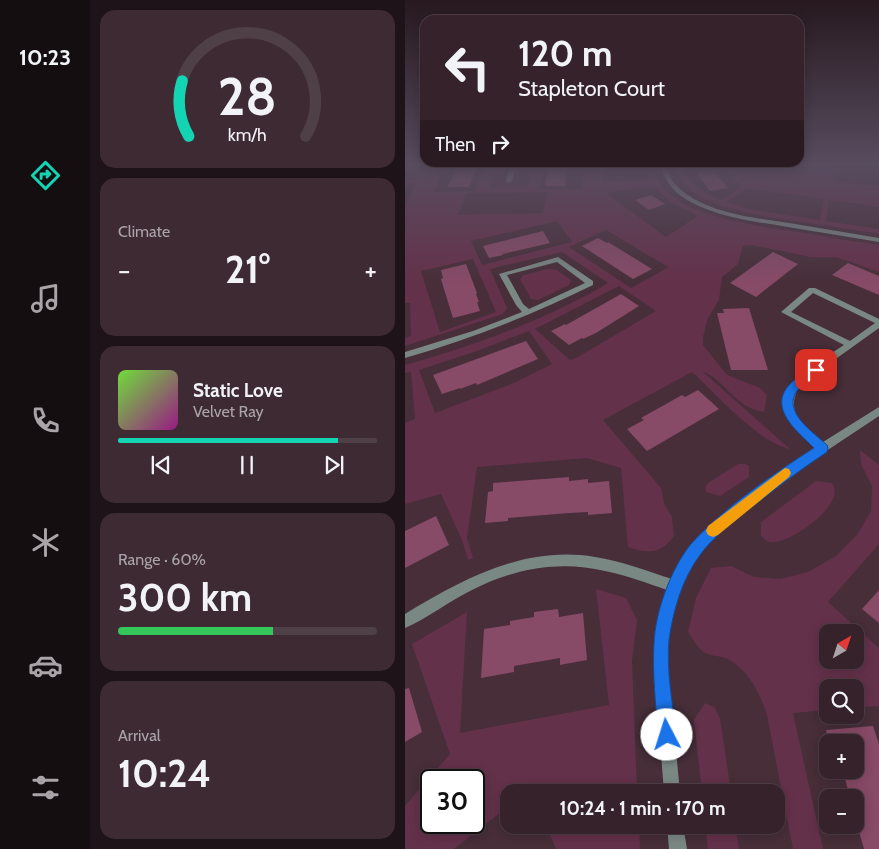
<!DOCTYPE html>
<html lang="en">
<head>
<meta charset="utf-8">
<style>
  :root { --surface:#35222b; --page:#3d2a33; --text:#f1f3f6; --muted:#aaa4a9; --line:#4f3f47; --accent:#14d5b3 }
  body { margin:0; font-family:Cabin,sans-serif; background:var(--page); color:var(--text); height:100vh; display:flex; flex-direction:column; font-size:19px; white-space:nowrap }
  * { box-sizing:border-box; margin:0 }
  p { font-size:16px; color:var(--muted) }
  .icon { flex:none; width:28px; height:28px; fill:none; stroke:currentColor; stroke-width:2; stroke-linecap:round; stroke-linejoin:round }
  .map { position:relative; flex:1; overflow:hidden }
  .side { display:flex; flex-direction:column; gap:10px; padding:10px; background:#1d1318; width:315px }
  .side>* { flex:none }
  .banner { position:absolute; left:15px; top:15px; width:384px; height:152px; border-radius:15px; box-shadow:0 2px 12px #0003,0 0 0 1px var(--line); background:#35222b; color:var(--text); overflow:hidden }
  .needle { width:32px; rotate:39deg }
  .tools { position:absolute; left:414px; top:624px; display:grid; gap:10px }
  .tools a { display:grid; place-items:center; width:45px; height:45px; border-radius:10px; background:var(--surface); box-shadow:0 2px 12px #0003,0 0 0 1px var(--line); font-size:25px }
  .speed { position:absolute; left:15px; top:769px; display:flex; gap:10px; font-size:25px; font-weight:700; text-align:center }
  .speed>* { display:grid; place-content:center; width:65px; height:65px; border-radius:50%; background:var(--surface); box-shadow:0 2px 12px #0003,0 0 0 1px var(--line); line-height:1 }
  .speed .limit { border:2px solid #111; border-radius:8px; background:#fff; color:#111 }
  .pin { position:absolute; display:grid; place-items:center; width:42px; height:42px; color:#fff; margin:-21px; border-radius:10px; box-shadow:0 2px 8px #0006 }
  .me { position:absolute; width:55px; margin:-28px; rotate:355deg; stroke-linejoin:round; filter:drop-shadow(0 0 4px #0008) }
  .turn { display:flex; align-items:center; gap:18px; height:105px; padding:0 15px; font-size:22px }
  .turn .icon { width:65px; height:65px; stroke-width:2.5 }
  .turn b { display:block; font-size:35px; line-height:42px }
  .then { display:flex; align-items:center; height:48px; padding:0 15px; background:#0003; gap:10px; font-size:19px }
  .big { font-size:38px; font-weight:700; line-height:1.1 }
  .side .widget { flex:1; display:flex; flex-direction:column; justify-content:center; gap:8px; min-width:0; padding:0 18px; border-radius:15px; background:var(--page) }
  .side .dial { align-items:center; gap:0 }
  .dial svg { height:130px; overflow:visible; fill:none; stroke:var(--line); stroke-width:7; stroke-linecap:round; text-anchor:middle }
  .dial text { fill:var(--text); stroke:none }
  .song { display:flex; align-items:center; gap:15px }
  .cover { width:60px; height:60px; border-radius:8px; background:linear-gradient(135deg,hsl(100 70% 55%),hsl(310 70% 35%)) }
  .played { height:5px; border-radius:2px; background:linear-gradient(90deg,var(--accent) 85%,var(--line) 85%) }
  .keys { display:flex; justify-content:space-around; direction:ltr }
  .heat { display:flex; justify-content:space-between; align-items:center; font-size:28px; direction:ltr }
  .charge { height:8px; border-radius:4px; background:linear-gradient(90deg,#34c759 60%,var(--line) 0) }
  .trip { position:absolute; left:95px; top:784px; width:285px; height:50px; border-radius:15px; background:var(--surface); box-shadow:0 2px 12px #0003,0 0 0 1px var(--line); font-weight:700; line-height:50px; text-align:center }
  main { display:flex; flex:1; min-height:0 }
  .tabs { display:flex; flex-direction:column; width:90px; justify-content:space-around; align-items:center; background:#150e11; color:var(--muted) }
  .tabs .icon { width:35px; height:35px }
  .tabs .selected { color:var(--accent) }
  .tabs b { font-size:22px; color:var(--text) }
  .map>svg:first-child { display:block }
  .green { fill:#64314a; fill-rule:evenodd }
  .building { fill:#874a67 }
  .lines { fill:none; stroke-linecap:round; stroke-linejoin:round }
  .minor { fill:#7a8884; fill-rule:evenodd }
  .route { fill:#1a73e8; stroke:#114b97 }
  .slow { fill:#f59e0b }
</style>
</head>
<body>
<main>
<nav class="tabs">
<b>10:23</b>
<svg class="icon selected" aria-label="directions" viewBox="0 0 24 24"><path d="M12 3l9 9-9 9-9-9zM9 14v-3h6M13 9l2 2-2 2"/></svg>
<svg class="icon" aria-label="music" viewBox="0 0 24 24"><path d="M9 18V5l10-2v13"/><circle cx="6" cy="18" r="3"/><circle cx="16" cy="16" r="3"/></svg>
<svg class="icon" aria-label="phone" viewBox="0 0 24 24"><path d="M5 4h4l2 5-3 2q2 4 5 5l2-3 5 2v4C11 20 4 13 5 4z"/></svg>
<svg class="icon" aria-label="climate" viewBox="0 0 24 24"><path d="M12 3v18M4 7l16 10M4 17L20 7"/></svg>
<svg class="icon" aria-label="car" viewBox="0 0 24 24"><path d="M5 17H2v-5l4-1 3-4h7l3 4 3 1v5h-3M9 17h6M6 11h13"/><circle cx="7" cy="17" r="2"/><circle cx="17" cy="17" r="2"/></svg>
<svg class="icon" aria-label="filters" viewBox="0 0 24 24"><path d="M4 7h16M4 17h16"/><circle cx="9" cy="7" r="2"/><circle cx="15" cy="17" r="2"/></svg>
</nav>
<section class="side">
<div class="widget dial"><svg viewBox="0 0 100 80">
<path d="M14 69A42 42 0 1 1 86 69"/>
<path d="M14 69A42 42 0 0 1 10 35" stroke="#14d5b3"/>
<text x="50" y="56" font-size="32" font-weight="700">28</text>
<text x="50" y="72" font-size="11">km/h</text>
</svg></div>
<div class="widget"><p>Climate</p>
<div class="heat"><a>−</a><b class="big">21°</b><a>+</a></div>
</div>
<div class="widget">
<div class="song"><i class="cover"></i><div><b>Static Love</b><p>Velvet Ray</p></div></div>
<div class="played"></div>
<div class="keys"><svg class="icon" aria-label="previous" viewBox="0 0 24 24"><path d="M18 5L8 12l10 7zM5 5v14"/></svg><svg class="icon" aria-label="pause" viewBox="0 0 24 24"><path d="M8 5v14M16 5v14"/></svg><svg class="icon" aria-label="next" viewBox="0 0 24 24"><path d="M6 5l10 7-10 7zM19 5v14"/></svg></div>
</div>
<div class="widget"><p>Range · 60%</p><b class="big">300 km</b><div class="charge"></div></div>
<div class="widget"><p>Arrival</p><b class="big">10:24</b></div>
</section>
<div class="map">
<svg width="474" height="849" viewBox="0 0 474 849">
  <rect width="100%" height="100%" fill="#472e39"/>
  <g class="green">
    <path d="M 21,165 L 41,165 L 29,192 L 71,191 L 80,169 L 91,168 L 93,165 L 101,165 L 99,172 L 89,173 L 84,188 L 122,187 L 126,172 L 117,172 L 119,165 L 127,165 L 126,168 L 138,168 L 134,190 L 176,189 L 179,165 L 202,165 L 197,183 L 244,178 L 241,165 L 249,165 C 252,216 356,226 394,232 C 421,237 447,241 474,245 L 474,272 L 431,257 L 405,257 L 347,245 L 338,246 L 333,264 L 317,277 L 314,300 L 303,318 L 298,337 L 298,345 L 322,375 L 355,388 L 362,395 L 359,412 C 328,407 322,381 297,371 L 385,449 C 353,442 312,395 287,372 L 198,420 L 256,488 L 259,504 L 267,517 L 269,536 C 256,554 243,554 223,547 L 216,468 L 182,458 L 72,467 L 62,538 L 68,558 L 63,560 L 57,540 L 36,494 L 0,504 L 0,423 L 10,419 L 6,372 L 0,373 L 0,365 C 70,345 141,320 203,283 L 157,252 L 85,269 L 102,308 L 98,314 L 0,346 L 0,338 L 6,336 L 5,303 L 0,303 L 0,208 L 10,183 L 0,183 L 0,180 L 11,180 ZM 248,186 L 266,202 L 293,216 L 261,237 L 201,193 ZM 142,192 L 138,213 L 53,215 L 61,193 ZM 152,221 L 167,242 L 77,265 L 66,241 ZM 201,230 L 263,267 L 264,267 L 226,288 L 164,247 ZM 68,259 L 91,312 L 35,332 L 16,271 ZM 214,286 L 251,311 L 171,358 L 165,360 L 130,329 ZM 124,331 L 147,364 L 109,383 L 30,413 L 14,370 L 72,351 Z"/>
    <path d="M 270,165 L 278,165 C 281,184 300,193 317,200 L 337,187 L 316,165 L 427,165 L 430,180 L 450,184 L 474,186 L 474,207 L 424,200 L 421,221 L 474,229 L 474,234 C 450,230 426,226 402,223 C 369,217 273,209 270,165 ZM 342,188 L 419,199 L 415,220 L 349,210 L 321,202 Z"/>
    <path d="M 143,269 L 152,270 L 166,280 L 164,285 L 133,300 L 126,299 L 115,279 L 119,275 Z"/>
    <path d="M 455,450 L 474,465 L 474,544 L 423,602 L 474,648 L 474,706 L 450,708 L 450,688 L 422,688 L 422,710 L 388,713 L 418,849 L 388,849 L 362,715 C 355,693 344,671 323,659 C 316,656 307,656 300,653 C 294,650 287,638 283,632 L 291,598 L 306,568 L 326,566 L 349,577 L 375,579 L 403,572 L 431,556 L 452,535 L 466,511 L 467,486 L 456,464 ZM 422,632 L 450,632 L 450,660 L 422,660 Z"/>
    <path d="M 333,464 L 340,464 L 344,466 L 344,477 L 315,496 L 301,492 L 300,488 L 303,483 Z"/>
    <path d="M 411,481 L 427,483 C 443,503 385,545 365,542 C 361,541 358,538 356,535 L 356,522 Z"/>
    <path d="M 191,589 L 221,598 L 232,620 L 227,661 L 232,792 L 127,792 L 125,789 L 121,792 L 104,792 L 104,806 L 49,849 L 0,849 L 0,806 L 45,754 L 7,644 L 62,612 L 55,733 L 204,705 ZM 26,780 L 69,780 L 69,822 L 26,822 Z"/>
    <path d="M 300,703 L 309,707 L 315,718 L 326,792 L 297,792 L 289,720 Z"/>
    <path d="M 141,825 L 234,825 L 235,849 L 151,849 Z"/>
    <path d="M 300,825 L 330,825 L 334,849 L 303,849 Z"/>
  </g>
  <g class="building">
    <path d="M 55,165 L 73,165 L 64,187 L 42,187 Z"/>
    <path d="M 144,165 L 162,165 L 160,186 L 140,186 Z"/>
    <path d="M 306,168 L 323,188 L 305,191 L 292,173 Z"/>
    <path d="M 246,195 L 260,204 L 244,210 L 230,200 Z"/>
    <path d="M 138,231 L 145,243 L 98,254 L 96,251 L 98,255 L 84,258 L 78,246 Z"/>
    <path d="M 193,238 L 202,243 L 203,242 L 247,269 L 228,279 L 177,246 Z"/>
    <path d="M 368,252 L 393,264 L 351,297 L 325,283 Z"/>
    <path d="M 443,263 L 474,276 L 474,295 L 427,275 Z"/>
    <path d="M 61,264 L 72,293 L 71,294 L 74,302 L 72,302 L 75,311 L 48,318 L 38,286 L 36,279 L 38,278 L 36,270 Z"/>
    <path d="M 216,294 L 234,306 L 191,333 L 178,339 L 177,338 L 164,345 L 146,331 L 160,324 L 161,325 Z"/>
    <path d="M 344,308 L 363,370 L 326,370 L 312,313 L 319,313 L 318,309 Z"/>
    <path d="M 121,341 L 133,359 L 72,385 L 71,383 L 55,389 L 55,388 L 37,394 L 28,375 Z"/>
    <path d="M 293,390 L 314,409 L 242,451 L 222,429 L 239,420 L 236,418 L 277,395 L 280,397 Z"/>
    <path d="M 164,477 L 164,481 L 183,479 L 183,483 L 204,481 L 207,513 L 183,515 L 183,512 L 164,513 L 103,518 L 103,521 L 80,523 L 83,492 L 88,491 L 88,483 Z"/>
    <path d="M 31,516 L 44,545 L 0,568 L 0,531 Z"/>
    <path d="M 474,590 L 474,623 L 457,609 Z"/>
    <path d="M 153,609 L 154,617 L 178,613 L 182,660 L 155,665 L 155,658 L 109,666 L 109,672 L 76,678 L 79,629 L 105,625 L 105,621 L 129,617 L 129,612 Z"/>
    <path d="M 4,688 L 17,732 L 0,742 L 0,689 Z"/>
    <path d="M 468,726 L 474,744 L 474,849 L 459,849 L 453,828 L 450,828 L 450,798 L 445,798 L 438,770 L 450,770 L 450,742 L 424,742 L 421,730 Z"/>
  </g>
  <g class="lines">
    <g class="minor">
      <path d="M 105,165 L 111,165 L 107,181 L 104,183 L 101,181 Z"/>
      <path d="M 256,165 L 262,165 C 264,173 265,179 271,185 C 298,214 353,218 390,224 C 418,229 446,233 474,238 L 474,242 C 444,237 413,232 383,227 C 347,221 307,217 276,196 C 265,188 259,178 256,165 Z"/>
      <path d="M 153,257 L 188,281 L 188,285 C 127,315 65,339 0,358 L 0,352 L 68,331 L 117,312 L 111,305 L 94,274 ZM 152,262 L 180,283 L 124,309 L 118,304 L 102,275 Z"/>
      <path d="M 404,288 L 410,288 L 474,319 L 474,328 L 397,383 C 377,411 398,424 418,442 L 474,407 L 474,416 L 385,475 L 314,533 L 294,554 L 276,588 L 268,614 L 263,642 L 264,678 L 275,792 L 259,792 L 250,678 L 249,642 L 254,614 L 262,590 C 242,583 221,575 200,571 C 154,560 108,569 67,590 C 44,601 23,618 0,628 L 0,614 C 58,579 120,545 190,557 C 216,561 242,571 267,579 L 286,546 L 306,525 L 377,469 L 410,447 C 401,439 390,431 384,420 C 363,386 416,361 439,345 L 376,312 ZM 408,293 L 470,323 L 445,341 L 386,312 Z"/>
      <path d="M 262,825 L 278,825 L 282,849 L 264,849 Z"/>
    </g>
  </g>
  <linearGradient id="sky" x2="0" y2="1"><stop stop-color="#27191f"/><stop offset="0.58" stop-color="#584c5f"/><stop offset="1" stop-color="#584c5f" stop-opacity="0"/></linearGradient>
  <rect width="474" height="284" fill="url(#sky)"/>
  <path class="route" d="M 411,367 L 416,370 C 410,379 398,382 392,391 C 377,412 408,432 422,445 L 423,448 L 422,452 C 393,471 366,492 339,513 C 324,526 307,538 295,555 C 277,579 268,611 264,640 C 261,671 268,704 271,735 L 268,741 L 262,744 L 256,741 L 253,735 C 251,705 247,674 249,643 C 250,613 266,568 286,544 C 317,509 370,473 409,448 C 392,431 362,408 385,384 C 392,377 402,370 411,367 Z"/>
  <path class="slow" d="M 380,468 L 384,469 L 386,473 L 384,477 L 313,535 L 308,537 L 303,535 L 301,531 L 303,526 Z"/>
</svg>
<div class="tools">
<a><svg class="needle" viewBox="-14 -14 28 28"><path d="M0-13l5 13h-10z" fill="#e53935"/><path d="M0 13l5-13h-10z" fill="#aaa4a9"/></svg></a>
<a><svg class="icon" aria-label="search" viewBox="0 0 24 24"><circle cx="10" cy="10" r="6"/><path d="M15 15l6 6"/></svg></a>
<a>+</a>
<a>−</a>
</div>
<div class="speed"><div class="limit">30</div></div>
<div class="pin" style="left:411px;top:370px;background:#d93025"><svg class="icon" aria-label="arrive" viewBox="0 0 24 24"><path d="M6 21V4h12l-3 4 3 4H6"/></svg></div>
<svg class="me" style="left:262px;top:735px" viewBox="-20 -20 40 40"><circle r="19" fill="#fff"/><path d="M0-13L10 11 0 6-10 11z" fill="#1a73e8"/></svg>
<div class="trip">10:24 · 1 min · 170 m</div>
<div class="banner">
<div class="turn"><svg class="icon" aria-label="left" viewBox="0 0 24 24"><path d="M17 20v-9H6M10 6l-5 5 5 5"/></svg><div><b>120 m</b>Stapleton Court</div></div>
<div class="then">Then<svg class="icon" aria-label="right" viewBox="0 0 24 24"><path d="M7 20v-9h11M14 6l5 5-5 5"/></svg></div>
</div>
</div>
</main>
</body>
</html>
